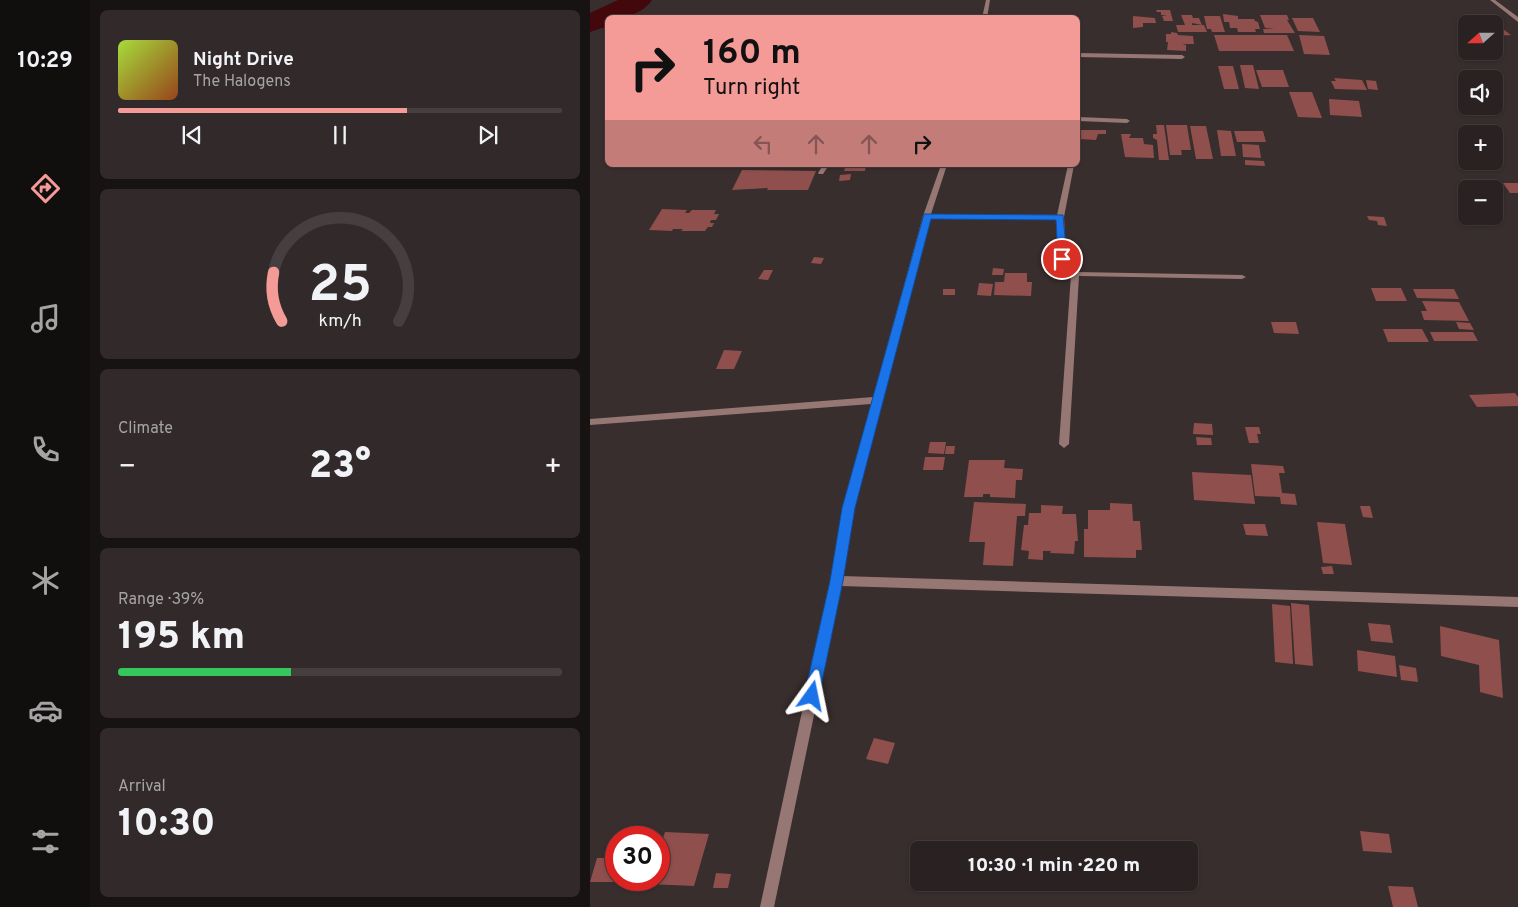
<!DOCTYPE html>
<html lang="en">
<head>
<meta charset="utf-8">
<style>
  :root { --surface:#2a2222; --page:#322a2a; --text:#f1f3f6; --muted:#a5a4a5; --line:#463f40; --accent:#f59b97 }
  body { margin:0; font-family:Overpass,sans-serif; background:var(--page); color:var(--text); height:100vh; display:flex; flex-direction:column; font-size:19px; white-space:nowrap }
  * { box-sizing:border-box; margin:0 }
  p { font-size:16px; color:var(--muted) }
  .icon { flex:none; width:28px; height:28px; fill:none; stroke:currentColor; stroke-width:2; stroke-linecap:round; stroke-linejoin:round }
  .map { position:relative; flex:1; overflow:hidden }
  .drawer { display:flex; flex-direction:column; gap:10px; padding:10px; background:#171313; width:500px }
  .drawer>* { flex:none }
  .top-card { position:absolute; left:15px; top:15px; width:475px; height:152px; border-radius:8px; box-shadow:0 1px 4px #0004,0 0 0 1px var(--line); background:#f59b97; color:#111; overflow:hidden }
  .needle { width:32px; rotate:249deg }
  .buttons { position:absolute; left:868px; top:15px; display:grid; gap:10px }
  .buttons a { display:grid; place-items:center; width:45px; height:45px; border-radius:8px; background:var(--surface); box-shadow:0 1px 4px #0004,0 0 0 1px var(--line); font-size:25px }
  .speed { position:absolute; left:15px; top:826px; display:flex; gap:10px; font-size:25px; font-weight:700; text-align:center }
  .speed>* { display:grid; place-content:center; width:65px; height:65px; border-radius:50%; background:var(--surface); box-shadow:0 1px 4px #0004,0 0 0 1px var(--line); line-height:1 }
  .speed .limit { border:8px solid #d22; background:#fff; color:#111 }
  .pin { position:absolute; display:grid; place-items:center; width:42px; height:42px; color:#fff; margin:-21px; border:2px solid #fff; border-radius:50%; box-shadow:0 1px 5px #0007 }
  .me { position:absolute; width:55px; margin:-28px; rotate:12deg; stroke-linejoin:round; filter:drop-shadow(0 0 4px #0008) }
  .turn { display:flex; align-items:center; gap:18px; height:105px; padding:0 15px; font-size:22px }
  .turn .icon { width:65px; height:65px; stroke-width:2.5 }
  .turn b { display:block; font-size:35px; line-height:42px }
  .lanes { display:flex; align-items:center; height:48px; padding:0 15px; background:#0003; justify-content:center; gap:25px; direction:ltr }
  .lanes .off { opacity:.35 }
  .big { font-size:38px; font-weight:800; line-height:1.1 }
  .drawer .card { flex:1; display:flex; flex-direction:column; justify-content:center; gap:8px; min-width:0; padding:0 18px; border-radius:8px; background:var(--page) }
  .drawer .dial { align-items:center; gap:0 }
  .dial svg { height:130px; overflow:visible; fill:none; stroke:var(--line); stroke-width:7; stroke-linecap:round; text-anchor:middle }
  .dial text { fill:var(--text); stroke:none }
  .song { display:flex; align-items:center; gap:15px }
  .cover { width:60px; height:60px; border-radius:8px; background:linear-gradient(135deg,hsl(80 70% 55%),hsl(20 70% 35%)) }
  .played { height:5px; border-radius:2px; background:linear-gradient(90deg,var(--accent) 65%,var(--line) 65%) }
  .keys { display:flex; justify-content:space-around; direction:ltr }
  .heat { display:flex; justify-content:space-between; align-items:center; font-size:28px; direction:ltr }
  .charge { height:8px; border-radius:4px; background:linear-gradient(90deg,#34c759 39%,var(--line) 0) }
  .trip { position:absolute; left:320px; top:841px; width:288px; height:50px; border-radius:8px; background:var(--surface); box-shadow:0 1px 4px #0004,0 0 0 1px var(--line); font-weight:800; line-height:50px; text-align:center }
  main { display:flex; flex:1; min-height:0 }
  .dock { display:flex; flex-direction:column; width:90px; justify-content:space-around; align-items:center; background:#110e0e; color:var(--muted) }
  .dock .icon { width:35px; height:35px }
  .dock .current { color:var(--accent) }
  .dock b { font-size:22px; color:var(--text) }
  .map>svg:first-child { display:block }
  .lines { fill:none; stroke-linecap:round; stroke-linejoin:round }
  .river { fill:#42080c; fill-rule:evenodd }
  .building { fill:#8f4f4c }
  .minor { fill:#967774; fill-rule:evenodd }
  .route { fill:#1a73e8; stroke:#114b97 }
</style>
</head>
<body>
<main>
<nav class="dock">
<b>10:29</b>
<svg class="icon current" aria-label="directions" viewBox="0 0 24 24"><path d="M12 3l9 9-9 9-9-9zM9 14v-3h6M13 9l2 2-2 2"/></svg>
<svg class="icon" aria-label="music" viewBox="0 0 24 24"><path d="M9 18V5l10-2v13"/><circle cx="6" cy="18" r="3"/><circle cx="16" cy="16" r="3"/></svg>
<svg class="icon" aria-label="phone" viewBox="0 0 24 24"><path d="M5 4h4l2 5-3 2q2 4 5 5l2-3 5 2v4C11 20 4 13 5 4z"/></svg>
<svg class="icon" aria-label="climate" viewBox="0 0 24 24"><path d="M12 3v18M4 7l16 10M4 17L20 7"/></svg>
<svg class="icon" aria-label="car" viewBox="0 0 24 24"><path d="M5 17H2v-5l4-1 3-4h7l3 4 3 1v5h-3M9 17h6M6 11h13"/><circle cx="7" cy="17" r="2"/><circle cx="17" cy="17" r="2"/></svg>
<svg class="icon" aria-label="filters" viewBox="0 0 24 24"><path d="M4 7h16M4 17h16"/><circle cx="9" cy="7" r="2"/><circle cx="15" cy="17" r="2"/></svg>
</nav>
<section class="drawer">
<div class="card">
<div class="song"><i class="cover"></i><div><b>Night Drive</b><p>The Halogens</p></div></div>
<div class="played"></div>
<div class="keys"><svg class="icon" aria-label="previous" viewBox="0 0 24 24"><path d="M18 5L8 12l10 7zM5 5v14"/></svg><svg class="icon" aria-label="pause" viewBox="0 0 24 24"><path d="M8 5v14M16 5v14"/></svg><svg class="icon" aria-label="next" viewBox="0 0 24 24"><path d="M6 5l10 7-10 7zM19 5v14"/></svg></div>
</div>
<div class="card dial"><svg viewBox="0 0 100 80">
<path d="M14 69A42 42 0 1 1 86 69"/>
<path d="M14 69A42 42 0 0 1 9 39" stroke="#f59b97"/>
<text x="50" y="56" font-size="32" font-weight="700">25</text>
<text x="50" y="72" font-size="11">km/h</text>
</svg></div>
<div class="card"><p>Climate</p>
<div class="heat"><a>−</a><b class="big">23°</b><a>+</a></div>
</div>
<div class="card"><p>Range · 39%</p><b class="big">195 km</b><div class="charge"></div></div>
<div class="card"><p>Arrival</p><b class="big">10:30</b></div>
</section>
<div class="map">
<svg width="928" height="907" viewBox="0 0 928 907">
  <rect width="100%" height="100%" fill="#382e2d"/>
  <g class="lines">
    <path class="river" d="M 28,0 L 62,0 C 53,14 34,18 18,18 L 18,26 L 0,32 L 0,13 Z"/>
  </g>
  <g class="building">
    <path d="M 566,10 L 580,10 L 583,21 L 574,21 L 572,16 L 577,15 L 571,15 L 571,12 L 567,12 Z"/>
    <path d="M 633,14 L 648,16 L 648,19 L 664,19 L 665,21 L 668,22 L 670,29 L 665,29 L 666,32 L 648,32 L 647,28 L 640,28 L 639,22 L 634,22 Z"/>
    <path d="M 591,15 L 602,15 L 603,18 L 609,18 L 612,25 L 602,23 L 602,25 L 614,25 L 617,32 L 588,32 L 586,25 L 595,25 Z"/>
    <path d="M 670,15 L 697,15 L 699,20 L 697,20 L 705,33 L 674,33 L 673,29 L 684,29 L 675,28 Z"/>
    <path d="M 543,16 L 565,18 L 566,23 L 553,23 L 553,27 L 543,28 Z"/>
    <path d="M 614,16 L 630,16 L 635,32 L 622,32 L 621,29 L 617,29 Z"/>
    <path d="M 702,18 L 723,18 L 730,32 L 708,31 Z"/>
    <path d="M 904,29 L 913,29 L 921,35 L 904,36 Z"/>
    <path d="M 581,32 L 587,33 L 588,35 L 603,36 L 604,44 L 592,44 L 596,45 L 596,51 L 577,50 L 578,42 L 576,42 L 576,34 L 581,34 Z"/>
    <path d="M 624,35 L 697,35 L 704,51 L 629,51 Z"/>
    <path d="M 709,35 L 734,36 L 740,55 L 714,54 Z"/>
    <path d="M 650,65 L 663,65 L 669,89 L 655,88 Z"/>
    <path d="M 628,66 L 643,66 L 649,89 L 634,89 Z"/>
    <path d="M 666,70 L 693,70 L 699,87 L 672,87 Z"/>
    <path d="M 744,78 L 772,80 L 777,90 L 745,89 L 741,81 L 746,81 Z"/>
    <path d="M 776,80 L 786,81 L 788,90 L 778,89 Z"/>
    <path d="M 699,92 L 722,92 L 732,118 L 708,117 Z"/>
    <path d="M 739,99 L 769,101 L 772,117 L 740,115 Z"/>
    <path d="M 566,125 L 574,125 L 579,160 L 569,160 L 567,140 L 563,138 L 563,134 L 567,134 Z"/>
    <path d="M 576,125 L 597,125 L 601,150 L 591,150 L 592,155 L 580,155 Z"/>
    <path d="M 600,126 L 616,126 L 623,159 L 606,159 Z"/>
    <path d="M 490,130 L 516,130 L 516,134 L 508,134 L 506,140 L 489,139 Z"/>
    <path d="M 627,130 L 641,131 L 646,156 L 631,156 Z"/>
    <path d="M 644,131 L 673,131 L 676,142 L 647,142 Z"/>
    <path d="M 531,134 L 541,134 L 539,138 L 553,138 L 554,144 L 563,145 L 564,158 L 535,157 Z"/>
    <path d="M 652,144 L 669,145 L 671,158 L 653,157 Z"/>
    <path d="M 655,160 L 674,161 L 675,166 L 655,165 Z"/>
    <path d="M 256,165 L 276,165 L 275,171 L 254,171 Z"/>
    <path d="M 152,170 L 226,171 L 218,190 L 177,190 L 178,188 L 142,190 Z"/>
    <path d="M 261,174 L 260,180 L 249,181 L 250,175 Z"/>
    <path d="M 913,183 L 928,183 L 928,193 L 920,193 Z"/>
    <path d="M 72,209 L 97,210 L 95,213 L 99,213 L 102,210 L 126,210 L 124,214 L 129,214 L 126,220 L 121,220 L 120,223 L 124,223 L 122,227 L 118,227 L 115,231 L 91,231 L 93,229 L 83,229 L 82,231 L 59,230 Z"/>
    <path d="M 777,216 L 794,217 L 797,226 L 788,225 L 787,221 L 779,220 Z"/>
    <path d="M 224,257 L 234,258 L 231,264 L 221,263 Z"/>
    <path d="M 403,268 L 414,269 L 413,275 L 402,275 Z"/>
    <path d="M 174,270 L 183,270 L 178,280 L 168,279 Z"/>
    <path d="M 415,273 L 437,273 L 437,282 L 442,282 L 441,296 L 404,295 L 405,282 L 414,282 Z"/>
    <path d="M 389,283 L 403,284 L 401,296 L 387,295 Z"/>
    <path d="M 781,288 L 811,288 L 817,301 L 786,301 Z"/>
    <rect x="353" y="289" width="12" height="6"/>
    <path d="M 823,289 L 864,289 L 869,299 L 827,298 Z"/>
    <path d="M 832,301 L 869,302 L 879,321 L 834,320 L 831,311 L 837,311 Z"/>
    <path d="M 681,322 L 706,322 L 709,334 L 684,333 Z"/>
    <path d="M 866,322 L 880,323 L 884,330 L 869,329 Z"/>
    <path d="M 793,329 L 832,329 L 839,342 L 798,342 Z"/>
    <path d="M 840,332 L 883,332 L 888,341 L 844,341 Z"/>
    <path d="M 134,350 L 152,351 L 144,369 L 126,369 Z"/>
    <path d="M 925,393 L 928,397 L 928,406 L 887,407 L 879,395 Z"/>
    <path d="M 604,423 L 622,424 L 623,435 L 603,434 Z"/>
    <path d="M 655,427 L 669,427 L 671,434 L 667,434 L 669,443 L 659,443 Z"/>
    <path d="M 606,437 L 621,438 L 622,445 L 607,445 Z"/>
    <path d="M 340,442 L 356,442 L 354,454 L 338,453 Z"/>
    <path d="M 356,446 L 365,446 L 364,454 L 355,454 Z"/>
    <path d="M 335,457 L 355,457 L 353,470 L 333,470 Z"/>
    <path d="M 379,460 L 415,460 L 414,468 L 433,469 L 432,480 L 426,480 L 425,498 L 400,497 L 400,494 L 393,494 L 393,497 L 374,497 Z"/>
    <path d="M 661,464 L 693,466 L 695,473 L 689,473 L 692,493 L 705,494 L 707,505 L 691,504 L 690,497 L 665,496 Z"/>
    <path d="M 602,472 L 661,475 L 665,504 L 604,500 Z"/>
    <path d="M 384,502 L 436,504 L 435,516 L 427,516 L 423,566 L 393,565 L 395,542 L 379,542 Z"/>
    <path d="M 520,503 L 542,504 L 543,521 L 550,521 L 552,550 L 546,550 L 546,558 L 494,557 L 494,529 L 498,529 L 498,510 L 520,510 Z"/>
    <path d="M 451,505 L 473,506 L 472,514 L 486,514 L 488,541 L 485,541 L 484,554 L 460,553 L 461,551 L 453,551 L 453,560 L 438,559 L 439,551 L 431,550 L 434,525 L 438,525 L 439,513 L 451,513 Z"/>
    <path d="M 770,506 L 780,506 L 783,518 L 773,517 Z"/>
    <path d="M 727,522 L 755,524 L 762,565 L 733,563 Z"/>
    <path d="M 653,524 L 675,524 L 678,536 L 656,535 Z"/>
    <path d="M 742,566 L 744,574 L 733,574 L 731,567 Z"/>
    <path d="M 701,603 L 719,605 L 723,666 L 705,664 Z"/>
    <path d="M 682,604 L 700,606 L 703,664 L 685,662 Z"/>
    <path d="M 778,623 L 800,625 L 803,643 L 781,641 Z"/>
    <path d="M 850,626 L 909,640 L 913,698 L 890,692 L 889,665 L 851,656 Z"/>
    <path d="M 767,650 L 805,656 L 807,677 L 768,671 Z"/>
    <path d="M 809,665 L 826,668 L 828,682 L 811,680 Z"/>
    <path d="M 284,738 L 305,743 L 298,764 L 276,759 Z"/>
    <path d="M 770,831 L 799,834 L 802,853 L 773,851 Z"/>
    <path d="M 75,832 L 119,834 L 104,886 L 58,884 L 59,880 L 69,880 L 69,850 Z"/>
    <path d="M 7,858 L 26,858 L 26,880 L 49,880 L 48,882 L 0,882 Z"/>
    <path d="M 126,873 L 141,874 L 138,888 L 123,888 Z"/>
    <path d="M 798,886 L 823,887 L 828,907 L 803,907 Z"/>
  </g>
  <g class="lines">
    <g class="minor">
      <path d="M 396,0 L 400,0 L 397,18 L 392,18 Z"/>
      <path d="M 900,0 L 905,0 L 928,17 L 928,22 Z"/>
      <path d="M 488,53 L 592,55 L 595,57 L 592,59 L 488,57 Z"/>
      <path d="M 488,117 L 537,119 L 540,121 L 537,123 L 488,121 Z"/>
      <path d="M 233,165 L 239,165 L 233,174 L 229,174 L 228,173 Z"/>
      <path d="M 351,165 L 357,165 L 341,214 L 467,215 L 478,165 L 484,165 L 474,217 L 476,259 L 487,272 L 652,275 L 656,277 L 652,279 L 489,276 L 479,444 L 474,448 L 469,444 L 481,275 L 474,269 L 468,259 L 466,219 L 340,218 L 263,508 L 252,576 L 928,597 L 928,607 L 251,586 L 184,907 L 170,907 L 240,581 L 253,508 L 281,404 L 0,425 L 0,419 L 283,397 L 333,216 Z"/>
    </g>
  </g>
  <path class="route" d="M 334,214 L 473,215 L 477,259 L 472,261 L 468,259 L 466,220 L 341,219 L 265,508 L 253,581 L 229,696 L 227,701 L 222,703 L 216,701 L 214,696 L 240,581 L 252,508 Z"/>
</svg>
<div class="buttons">
<a><svg class="needle" viewBox="-14 -14 28 28"><path d="M0-13l5 13h-10z" fill="#e53935"/><path d="M0 13l5-13h-10z" fill="#a5a4a5"/></svg></a>
<a><svg class="icon" aria-label="sound" viewBox="0 0 24 24"><path d="M4 9h4l5-4v14l-5-4H4zM17 9q2 3 0 6"/></svg></a>
<a>+</a>
<a>−</a>
</div>
<div class="speed"><div class="limit">30</div></div>
<div class="pin" style="left:472px;top:259px;background:#d93025"><svg class="icon" aria-label="arrive" viewBox="0 0 24 24"><path d="M6 21V4h12l-3 4 3 4H6"/></svg></div>
<svg class="me" style="left:222px;top:696px" viewBox="-20 -20 40 40"><path d="M0-17L14 15 0 8-14 15z" fill="#1a73e8" stroke="#fff" stroke-width="4"/></svg>
<div class="trip">10:30 · 1 min · 220 m</div>
<div class="top-card">
<div class="turn"><svg class="icon" aria-label="right" viewBox="0 0 24 24"><path d="M7 20v-9h11M14 6l5 5-5 5"/></svg><div><b>160 m</b>Turn right</div></div>
<div class="lanes"><svg class="icon off" aria-label="left" viewBox="0 0 24 24"><path d="M17 20v-9H6M10 6l-5 5 5 5"/></svg><svg class="icon off" aria-label="ahead" viewBox="0 0 24 24"><path d="M12 20V5M6 11l6-6 6 6"/></svg><svg class="icon off" aria-label="ahead" viewBox="0 0 24 24"><path d="M12 20V5M6 11l6-6 6 6"/></svg><svg class="icon" aria-label="right" viewBox="0 0 24 24"><path d="M7 20v-9h11M14 6l5 5-5 5"/></svg></div>
</div>
</div>
</main>
</body>
</html>
